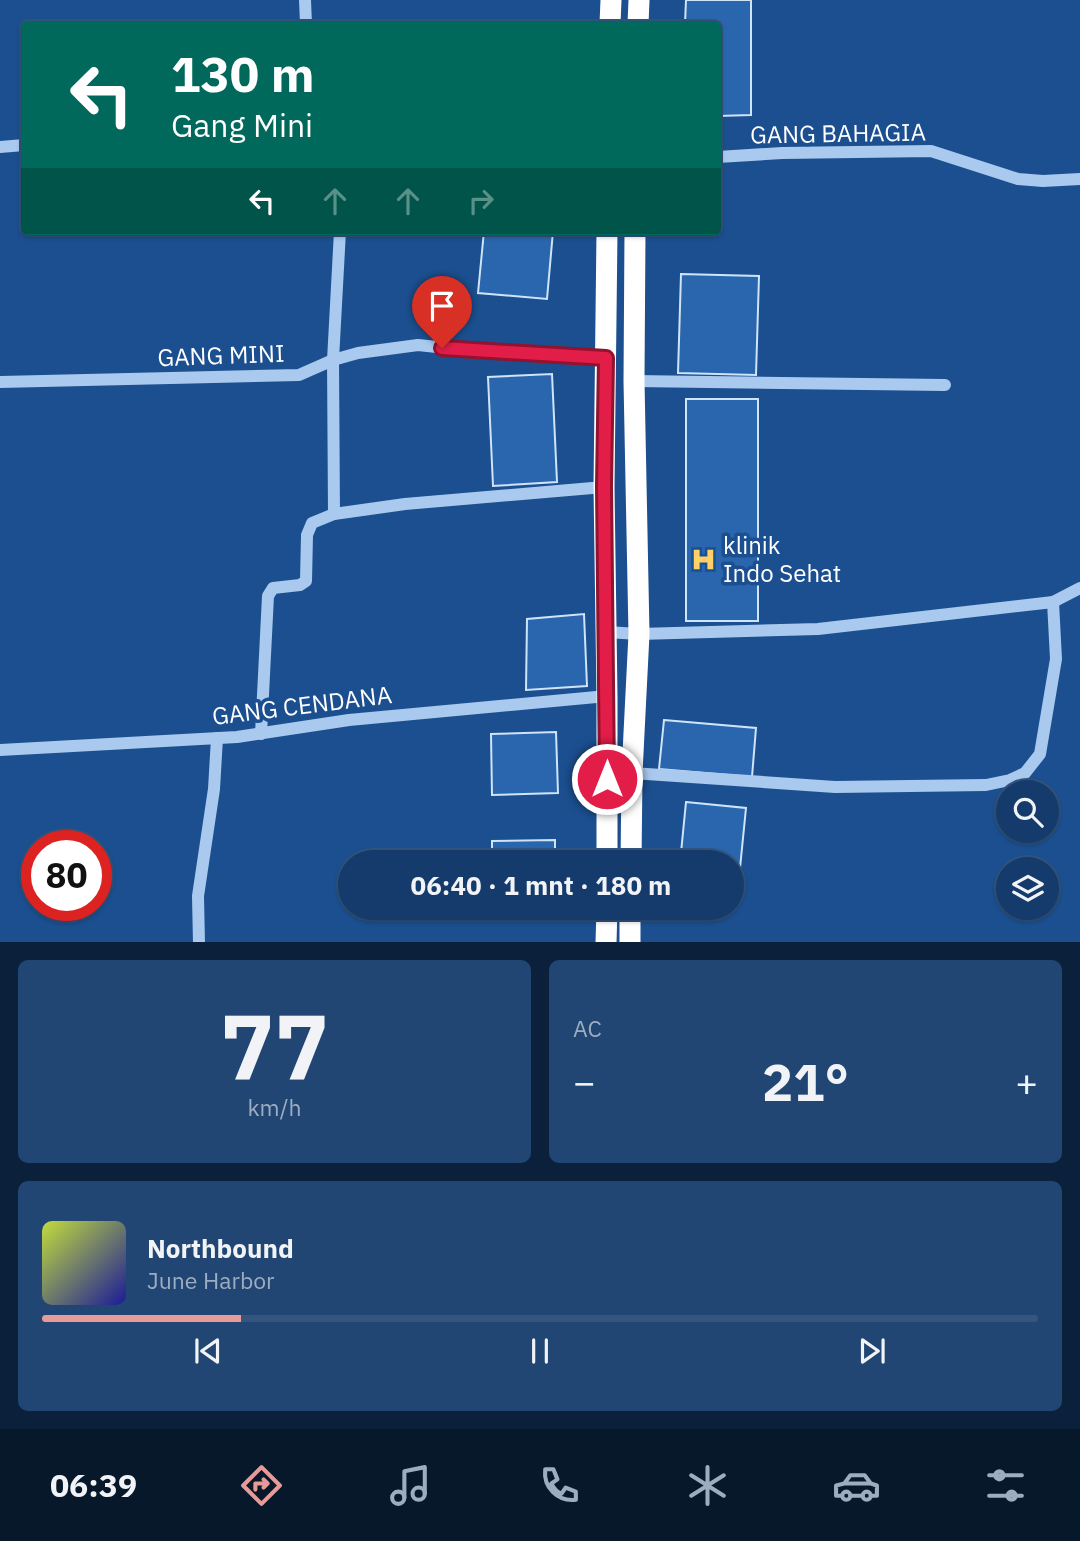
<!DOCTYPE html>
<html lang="id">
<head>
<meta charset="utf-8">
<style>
  :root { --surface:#143b6b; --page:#214673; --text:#f1f3f6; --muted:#9dadc1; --line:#33557e; --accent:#e69b98 }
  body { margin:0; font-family:"IBM Plex Sans",sans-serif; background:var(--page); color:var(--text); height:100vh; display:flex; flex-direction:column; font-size:26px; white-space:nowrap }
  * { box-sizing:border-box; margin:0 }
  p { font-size:23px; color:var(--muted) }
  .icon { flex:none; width:38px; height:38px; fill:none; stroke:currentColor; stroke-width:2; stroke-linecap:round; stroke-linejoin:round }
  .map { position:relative; height:942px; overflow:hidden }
  .details { display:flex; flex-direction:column; gap:18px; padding:18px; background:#0b203b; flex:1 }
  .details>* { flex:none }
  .top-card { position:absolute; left:21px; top:21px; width:700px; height:214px; border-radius:7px; box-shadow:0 2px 5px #0004,0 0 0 2px var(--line); background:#00695c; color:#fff; overflow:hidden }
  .buttons { position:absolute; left:996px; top:780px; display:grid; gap:14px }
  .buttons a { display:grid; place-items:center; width:63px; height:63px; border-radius:50%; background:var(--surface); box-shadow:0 2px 5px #0004,0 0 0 2px var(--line); font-size:35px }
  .speed { position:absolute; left:21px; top:830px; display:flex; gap:14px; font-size:35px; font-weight:700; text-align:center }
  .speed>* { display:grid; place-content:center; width:91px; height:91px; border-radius:50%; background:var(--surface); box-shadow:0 2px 5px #0004,0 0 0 2px var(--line); line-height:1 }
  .speed .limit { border:10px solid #d22; background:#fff; color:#111 }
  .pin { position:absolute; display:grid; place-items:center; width:60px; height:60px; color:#fff; margin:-72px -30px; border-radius:50% 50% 50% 0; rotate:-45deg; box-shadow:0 0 7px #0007 }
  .pin .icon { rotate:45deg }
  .me { position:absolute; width:77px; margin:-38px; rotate:0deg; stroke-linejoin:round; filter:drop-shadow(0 0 5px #0008) }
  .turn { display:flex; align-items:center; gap:24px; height:147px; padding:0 35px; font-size:32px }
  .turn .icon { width:91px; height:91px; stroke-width:2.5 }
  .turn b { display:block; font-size:49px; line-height:60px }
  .lanes { display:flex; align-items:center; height:66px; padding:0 35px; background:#0003; justify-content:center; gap:35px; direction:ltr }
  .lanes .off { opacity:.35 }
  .big { font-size:52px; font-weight:700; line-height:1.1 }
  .details .card { flex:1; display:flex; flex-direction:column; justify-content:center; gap:10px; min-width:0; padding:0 24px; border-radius:10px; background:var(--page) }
  .details .dial { align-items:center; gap:0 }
  .dial b { font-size:91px; line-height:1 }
  .song { display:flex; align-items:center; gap:21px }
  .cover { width:84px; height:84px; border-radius:10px; background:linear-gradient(135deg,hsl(70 70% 55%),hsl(240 70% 35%)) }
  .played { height:7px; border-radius:4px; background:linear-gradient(90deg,var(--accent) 20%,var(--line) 20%) }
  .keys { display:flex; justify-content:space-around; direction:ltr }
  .heat { display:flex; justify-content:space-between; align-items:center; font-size:38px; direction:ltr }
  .details .tiles { flex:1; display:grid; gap:18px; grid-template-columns:1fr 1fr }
  .card:last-child { grid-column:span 2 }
  .trip { position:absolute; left:338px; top:850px; width:406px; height:70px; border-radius:35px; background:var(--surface); box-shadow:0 2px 5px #0004,0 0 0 2px var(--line); font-weight:700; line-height:70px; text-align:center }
  .tabs { display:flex; height:112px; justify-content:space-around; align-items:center; background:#08182b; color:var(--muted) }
  .tabs .icon { width:49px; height:49px }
  .tabs .selected { color:var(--accent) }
  .tabs b { font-size:32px; color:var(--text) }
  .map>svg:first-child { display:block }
  .building { fill:#2a66ad; stroke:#cfe3fa; stroke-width:2 }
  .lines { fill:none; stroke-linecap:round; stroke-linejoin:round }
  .minor { stroke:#a9c9ee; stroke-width:12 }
  .highway { stroke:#fff; stroke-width:21 }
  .route-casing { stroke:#92132f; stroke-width:18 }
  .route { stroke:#e11d48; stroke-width:12 }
  .labels { text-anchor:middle; stroke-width:7; stroke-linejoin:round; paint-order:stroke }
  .street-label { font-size:24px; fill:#fff; stroke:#1b4f8f }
  .poi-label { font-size:24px; fill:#fff; stroke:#1b4f8f; text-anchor:start }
</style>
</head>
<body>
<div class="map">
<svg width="1080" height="943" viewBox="0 0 1080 943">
  <rect width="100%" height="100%" fill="#1b4f8f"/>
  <g class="building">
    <path d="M 686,0 L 751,0 L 751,115 L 718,116 L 718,24 L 685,24 Z"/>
    <path d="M 484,231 L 553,231 L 547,299 L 478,293 Z"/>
    <path d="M 681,274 L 759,276 L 756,375 L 678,373 Z"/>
    <path d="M 552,374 L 557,482 L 493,486 L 488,377 Z"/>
    <rect x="686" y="399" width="72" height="222"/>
    <path d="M 584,614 L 587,686 L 526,690 L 527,619 Z"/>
    <path d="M 664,720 L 756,728 L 752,777 L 659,769 Z"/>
    <path d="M 556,732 L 558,793 L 492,795 L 491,734 Z"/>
    <path d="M 686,802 L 746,808 L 739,878 L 732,877 L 732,863 L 680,863 Z"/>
    <path d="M 555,840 L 555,863 L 492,863 L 492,841 Z"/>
  </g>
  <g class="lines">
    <g class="minor">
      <path d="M 305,0 L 306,24"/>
      <path d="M 0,147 L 24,145"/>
      <path d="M 718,157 L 782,153 L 931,151 L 1018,179 L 1043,181 L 1080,179"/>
      <path d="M 634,381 L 945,385"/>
      <path d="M 0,382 L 299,375 L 333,360 L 358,353 L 418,345 L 465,350 L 606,358"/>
      <path d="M 334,514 L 333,360 L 340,231"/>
      <path d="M 606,632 L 639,634 L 818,629 L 1053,602 L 1080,588"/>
      <path d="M 261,734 L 268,596 L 273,588 L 300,585 L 306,581 L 307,535 L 312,523 L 334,514 L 405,504 L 604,487"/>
      <path d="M 0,750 L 237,737 L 349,720 L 607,696"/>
      <path d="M 632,773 L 835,787 L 986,785 L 1010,780 L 1025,773 L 1040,754 L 1056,659 L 1053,602"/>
      <path d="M 422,913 L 523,908"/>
      <path d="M 199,943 L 198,896 L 214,789 L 217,738"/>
    </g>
    <g class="highway">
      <path d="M 610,24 L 611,0"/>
      <path d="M 638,24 L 639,0"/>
      <path d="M 607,863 L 607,696 L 604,487 L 607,231"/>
      <path d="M 631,863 L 632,773 L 639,634 L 634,381 L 635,231"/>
      <path d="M 606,943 L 607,908"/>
      <path d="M 630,943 L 630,908"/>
    </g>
  </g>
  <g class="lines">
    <defs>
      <path id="route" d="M 442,348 L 606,358 L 604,486 L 607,779"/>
    </defs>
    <use href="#route" class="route-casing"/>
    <use href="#route" class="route"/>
  </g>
  <defs>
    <symbol id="hospital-bare" viewBox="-9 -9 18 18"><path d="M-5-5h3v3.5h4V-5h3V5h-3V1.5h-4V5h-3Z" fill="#ffd166" stroke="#1b4f8f" stroke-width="2.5" paint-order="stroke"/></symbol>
  </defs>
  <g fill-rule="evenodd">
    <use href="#hospital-bare" x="686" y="542" width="35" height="35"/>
  </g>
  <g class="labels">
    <g class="street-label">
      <text transform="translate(838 134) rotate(-1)" y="8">GANG BAHAGIA</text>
      <text transform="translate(221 356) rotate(-2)" y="8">GANG MINI</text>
      <text transform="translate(302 706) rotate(-7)" y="8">GANG CENDANA</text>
    </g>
    <g class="poi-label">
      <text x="723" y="554">klinik<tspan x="723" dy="28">Indo Sehat</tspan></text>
    </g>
  </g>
</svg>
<div class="buttons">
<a><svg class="icon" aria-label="search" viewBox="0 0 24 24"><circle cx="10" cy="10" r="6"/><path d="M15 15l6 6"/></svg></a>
<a><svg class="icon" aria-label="layers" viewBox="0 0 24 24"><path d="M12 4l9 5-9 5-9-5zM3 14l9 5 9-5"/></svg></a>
</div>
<div class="speed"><div class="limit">80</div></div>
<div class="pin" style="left:442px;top:348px;background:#d93025"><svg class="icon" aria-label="arrive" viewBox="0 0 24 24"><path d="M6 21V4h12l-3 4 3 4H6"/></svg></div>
<svg class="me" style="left:607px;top:779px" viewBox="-20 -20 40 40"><circle r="17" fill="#e11d48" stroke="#fff" stroke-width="3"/><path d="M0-11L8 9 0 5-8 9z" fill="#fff"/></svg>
<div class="trip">06:40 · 1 mnt · 180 m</div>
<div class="top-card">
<div class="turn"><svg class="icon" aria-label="left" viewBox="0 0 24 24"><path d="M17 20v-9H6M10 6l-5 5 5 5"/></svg><div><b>130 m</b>Gang Mini</div></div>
<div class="lanes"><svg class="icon" aria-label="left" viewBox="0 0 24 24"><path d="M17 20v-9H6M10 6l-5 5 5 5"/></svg><svg class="icon off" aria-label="ahead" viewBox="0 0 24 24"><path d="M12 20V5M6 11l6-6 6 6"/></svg><svg class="icon off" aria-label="ahead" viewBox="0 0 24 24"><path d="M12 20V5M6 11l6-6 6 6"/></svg><svg class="icon off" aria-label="right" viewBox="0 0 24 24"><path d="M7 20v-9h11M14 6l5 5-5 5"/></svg></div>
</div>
</div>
<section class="details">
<div class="tiles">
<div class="card dial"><b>77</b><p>km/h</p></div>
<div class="card"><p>AC</p>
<div class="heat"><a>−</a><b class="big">21°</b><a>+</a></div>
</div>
<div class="card">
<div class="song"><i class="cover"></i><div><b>Northbound</b><p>June Harbor</p></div></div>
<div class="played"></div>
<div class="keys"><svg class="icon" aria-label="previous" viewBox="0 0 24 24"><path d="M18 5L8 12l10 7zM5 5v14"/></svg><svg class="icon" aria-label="pause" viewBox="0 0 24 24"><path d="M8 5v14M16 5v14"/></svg><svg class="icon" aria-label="next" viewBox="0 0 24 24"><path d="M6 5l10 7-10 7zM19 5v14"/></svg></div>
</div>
</div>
</section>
<nav class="tabs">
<b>06:39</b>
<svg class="icon selected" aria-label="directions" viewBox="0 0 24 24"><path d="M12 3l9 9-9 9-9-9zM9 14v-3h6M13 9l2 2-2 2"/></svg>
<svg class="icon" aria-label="music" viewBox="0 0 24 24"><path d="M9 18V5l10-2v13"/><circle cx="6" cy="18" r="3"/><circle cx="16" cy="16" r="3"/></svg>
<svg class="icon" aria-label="phone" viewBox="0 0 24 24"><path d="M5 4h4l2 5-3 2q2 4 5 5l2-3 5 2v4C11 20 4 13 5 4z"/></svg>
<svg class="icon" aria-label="climate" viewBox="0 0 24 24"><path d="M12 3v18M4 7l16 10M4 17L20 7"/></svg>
<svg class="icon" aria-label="car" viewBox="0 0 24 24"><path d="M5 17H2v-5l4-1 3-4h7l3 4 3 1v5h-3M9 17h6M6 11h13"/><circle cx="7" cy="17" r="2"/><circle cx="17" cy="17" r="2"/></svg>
<svg class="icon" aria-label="filters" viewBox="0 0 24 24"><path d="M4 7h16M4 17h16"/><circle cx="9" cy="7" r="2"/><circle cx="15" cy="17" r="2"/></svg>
</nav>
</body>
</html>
